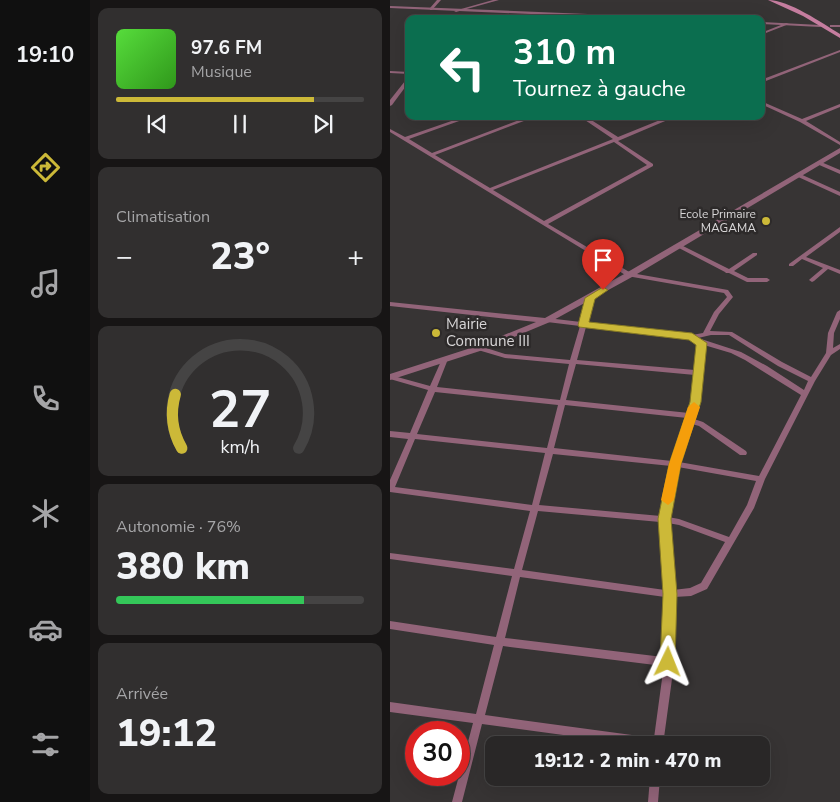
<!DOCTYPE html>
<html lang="fr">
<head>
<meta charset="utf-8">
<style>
  :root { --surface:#292727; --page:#312f2f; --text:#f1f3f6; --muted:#a5a5a7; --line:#454444; --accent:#ccb938 }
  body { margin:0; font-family:"Nunito Sans",sans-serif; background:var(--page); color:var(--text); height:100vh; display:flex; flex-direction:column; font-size:19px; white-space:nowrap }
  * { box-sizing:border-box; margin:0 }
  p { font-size:16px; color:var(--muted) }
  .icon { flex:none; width:28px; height:28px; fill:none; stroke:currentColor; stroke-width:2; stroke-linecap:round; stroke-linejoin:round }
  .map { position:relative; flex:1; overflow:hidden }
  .side { display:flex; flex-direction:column; gap:8px; padding:8px; background:#171515; width:300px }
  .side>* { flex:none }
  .guide { position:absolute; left:15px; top:15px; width:360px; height:105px; border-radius:10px; box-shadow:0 5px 20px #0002,0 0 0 1px var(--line); background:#0b6e4f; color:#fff; overflow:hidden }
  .speed { position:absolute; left:15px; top:721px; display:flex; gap:10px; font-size:25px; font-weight:700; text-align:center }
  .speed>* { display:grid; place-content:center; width:65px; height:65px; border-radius:50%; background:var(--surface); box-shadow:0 5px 20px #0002,0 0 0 1px var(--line); line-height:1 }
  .speed .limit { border:8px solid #d22; background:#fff; color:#111 }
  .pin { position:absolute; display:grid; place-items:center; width:42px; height:42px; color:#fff; margin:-51px -21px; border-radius:50% 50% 50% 0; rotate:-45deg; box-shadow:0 0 5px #0007 }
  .pin .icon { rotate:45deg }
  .me { position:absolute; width:55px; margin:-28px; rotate:2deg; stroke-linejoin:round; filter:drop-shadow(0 0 4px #0008) }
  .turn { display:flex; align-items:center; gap:18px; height:105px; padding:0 25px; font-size:22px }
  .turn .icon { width:65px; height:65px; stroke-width:2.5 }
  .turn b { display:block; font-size:35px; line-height:42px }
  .big { font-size:38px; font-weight:800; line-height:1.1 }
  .side .widget { flex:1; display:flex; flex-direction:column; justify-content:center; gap:8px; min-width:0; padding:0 18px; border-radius:10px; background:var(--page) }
  .side .dial { align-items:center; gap:0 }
  .dial svg { height:130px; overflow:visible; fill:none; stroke:var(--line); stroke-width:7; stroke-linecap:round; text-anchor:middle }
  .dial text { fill:var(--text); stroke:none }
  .song { display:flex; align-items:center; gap:15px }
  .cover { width:60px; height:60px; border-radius:8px; background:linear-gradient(135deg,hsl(110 70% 55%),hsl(110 70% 35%)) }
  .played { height:5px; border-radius:2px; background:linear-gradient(90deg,var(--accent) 80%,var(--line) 80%) }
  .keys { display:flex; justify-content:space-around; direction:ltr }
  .heat { display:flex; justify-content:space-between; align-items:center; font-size:28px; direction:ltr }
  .charge { height:8px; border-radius:4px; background:linear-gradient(90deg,#34c759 76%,var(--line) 0) }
  .trip { position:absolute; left:95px; top:736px; width:285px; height:50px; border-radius:10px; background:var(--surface); box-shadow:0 5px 20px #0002,0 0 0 1px var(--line); font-weight:800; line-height:50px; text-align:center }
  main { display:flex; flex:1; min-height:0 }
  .tab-bar { display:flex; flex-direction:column; width:90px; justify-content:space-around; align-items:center; background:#101010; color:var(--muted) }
  .tab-bar .icon { width:35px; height:35px }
  .tab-bar .current { color:var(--accent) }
  .tab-bar b { font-size:22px; color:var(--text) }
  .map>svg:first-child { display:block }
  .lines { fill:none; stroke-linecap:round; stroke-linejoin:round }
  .minor { fill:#926479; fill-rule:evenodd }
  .tertiary { fill:#926479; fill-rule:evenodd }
  .secondary { fill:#c57d9f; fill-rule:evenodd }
  .route { fill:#ccb938; stroke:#857824 }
  .slow { fill:#f59e0b }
  .poi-dot { fill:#ccb938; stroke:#2d2a2a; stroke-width:2 }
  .labels { text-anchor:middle; stroke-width:5; stroke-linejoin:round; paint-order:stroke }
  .far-poi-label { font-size:12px; fill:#d8d6d7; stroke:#2d2a2a; text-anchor:end }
  .poi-label { font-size:15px; fill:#d8d6d7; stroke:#2d2a2a; text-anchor:start }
</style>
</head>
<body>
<main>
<nav class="tab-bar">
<b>19:10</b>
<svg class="icon current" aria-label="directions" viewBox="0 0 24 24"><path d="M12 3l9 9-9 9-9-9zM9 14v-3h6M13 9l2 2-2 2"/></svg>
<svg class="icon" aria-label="music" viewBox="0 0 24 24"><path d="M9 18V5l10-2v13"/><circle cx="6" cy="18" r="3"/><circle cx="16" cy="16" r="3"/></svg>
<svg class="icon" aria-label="phone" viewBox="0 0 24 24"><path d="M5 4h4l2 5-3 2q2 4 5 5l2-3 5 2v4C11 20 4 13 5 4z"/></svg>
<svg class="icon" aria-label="climate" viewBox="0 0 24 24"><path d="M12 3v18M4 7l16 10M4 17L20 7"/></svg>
<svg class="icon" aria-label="car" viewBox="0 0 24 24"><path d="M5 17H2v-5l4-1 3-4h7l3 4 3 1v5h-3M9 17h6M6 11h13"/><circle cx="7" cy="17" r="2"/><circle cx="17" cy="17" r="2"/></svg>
<svg class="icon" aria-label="filters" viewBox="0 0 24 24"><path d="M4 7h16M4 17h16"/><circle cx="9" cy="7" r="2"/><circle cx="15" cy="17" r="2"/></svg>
</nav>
<section class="side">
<div class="widget">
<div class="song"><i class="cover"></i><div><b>97.6 FM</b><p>Musique</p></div></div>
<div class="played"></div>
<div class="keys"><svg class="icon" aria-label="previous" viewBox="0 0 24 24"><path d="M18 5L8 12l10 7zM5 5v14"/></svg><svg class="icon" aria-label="pause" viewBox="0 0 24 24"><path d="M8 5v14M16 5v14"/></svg><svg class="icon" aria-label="next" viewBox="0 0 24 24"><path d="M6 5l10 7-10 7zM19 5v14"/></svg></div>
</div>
<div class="widget"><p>Climatisation</p>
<div class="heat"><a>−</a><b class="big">23°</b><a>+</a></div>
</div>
<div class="widget dial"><svg viewBox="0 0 100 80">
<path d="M14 69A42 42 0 1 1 86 69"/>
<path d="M14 69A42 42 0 0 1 10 36" stroke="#ccb938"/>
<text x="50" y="56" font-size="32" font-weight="700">27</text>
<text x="50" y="72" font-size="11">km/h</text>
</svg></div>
<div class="widget"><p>Autonomie · 76%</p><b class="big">380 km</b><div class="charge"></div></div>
<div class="widget"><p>Arrivée</p><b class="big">19:12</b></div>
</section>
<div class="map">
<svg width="450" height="802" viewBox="0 0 450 802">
  <rect width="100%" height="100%" fill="#373434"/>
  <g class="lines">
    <g class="minor">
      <path d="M 47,0 L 51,0 L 42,10 L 40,10 L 40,8 Z"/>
      <path d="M 103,0 L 109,0 L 66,12 L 64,11 Z"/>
      <path d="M 396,23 L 399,24 L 371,35 L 371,33 Z"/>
      <path d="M 450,50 L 450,52 L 371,83 L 371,80 Z"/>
      <path d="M 0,71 L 19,72 L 19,74 L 0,73 Z"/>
      <path d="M 371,101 L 412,119 L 450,104 L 450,107 L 416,121 L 450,142 L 450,145 L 410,122 L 371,104 Z"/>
      <path d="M 76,116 L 83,116 L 19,139 L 42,153 L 140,116 L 147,116 L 45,155 L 100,188 L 223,139 L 189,116 L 195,116 L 228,137 L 280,116 L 287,116 L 228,141 L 263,164 L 263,166 L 158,224 L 241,273 L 338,290 L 343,297 L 329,314 L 320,331 L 342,332 L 392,362 L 421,377 L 436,353 L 438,333 L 447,312 L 450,310 L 450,319 L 444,333 L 443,348 L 450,344 L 450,349 L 441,355 L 425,381 L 375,479 L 364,508 L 317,589 L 301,596 L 284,597 L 282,679 L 273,745 L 247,745 L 92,724 L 72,802 L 62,802 L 83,723 L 0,712 L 0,702 L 86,714 L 104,645 L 0,629 L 0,621 L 106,637 L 122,576 L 0,559 L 0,553 L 124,569 L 140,511 L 0,492 L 0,480 L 18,439 L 0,437 L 0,431 L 20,433 L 38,390 L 0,379 L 0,375 L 40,386 L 52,359 L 55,357 L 58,359 L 47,387 L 170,400 L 179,364 L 115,358 L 88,350 L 87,348 L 88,346 L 90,346 L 115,354 L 180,360 L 190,326 L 157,322 L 154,320 L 157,318 L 191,322 L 198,297 L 202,297 L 203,298 L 197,323 L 302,335 L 313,333 L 324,312 L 337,297 L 334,293 L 237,276 L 0,132 L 0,129 L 15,137 ZM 224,142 L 257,165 L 154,221 L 103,190 ZM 196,327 L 301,339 L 308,343 L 305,370 L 187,360 ZM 321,335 L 339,335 L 388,366 L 418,381 L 414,390 L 377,366 L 351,352 L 308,338 ZM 314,345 L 341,353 L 355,360 L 411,395 L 369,476 L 289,462 L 302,424 L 309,426 L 350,455 L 356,455 L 357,453 L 356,451 L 313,422 L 304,419 L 309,402 ZM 186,364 L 305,375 L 303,402 L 299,413 L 176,400 ZM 45,392 L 168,405 L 157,448 L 27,434 ZM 175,405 L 297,418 L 282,461 L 164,448 ZM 25,439 L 155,453 L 142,505 L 5,487 ZM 163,454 L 281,466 L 271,516 L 149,505 ZM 288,467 L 366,481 L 357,505 L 339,537 L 289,519 L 278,517 ZM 148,511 L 270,522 L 275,590 L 132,570 ZM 278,523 L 289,525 L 335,542 L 311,583 L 300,588 L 283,590 ZM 130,577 L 275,597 L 273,657 L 115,638 ZM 113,646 L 273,666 L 272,679 L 264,738 L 95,715 Z"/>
      <path d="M 427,162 L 431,162 L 450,170 L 450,174 L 427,164 Z"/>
      <path d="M 408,173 L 450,192 L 450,196 L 406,176 L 405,175 Z"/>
      <path d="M 450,227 L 450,232 L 416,257 L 450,270 L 450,274 L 438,269 L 424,281 L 422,282 L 419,280 L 420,279 L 433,268 L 412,259 L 403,266 L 399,266 L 399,264 Z"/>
      <path d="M 289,244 L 339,269 L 363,253 L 367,253 L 367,255 L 344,271 L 358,278 L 377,278 L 380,280 L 377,282 L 357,282 L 339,273 L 336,273 L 335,272 L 287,247 L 287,245 Z"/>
      <path d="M 260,778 L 270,778 L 268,802 L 258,802 Z"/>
    </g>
    <g class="tertiary">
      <path d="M 0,6 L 296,18 L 298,19 L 254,19 L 0,8 Z"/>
      <path d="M 371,22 L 430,25 L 432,26 L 430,27 L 371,24 Z"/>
      <rect x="440" y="25" width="10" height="2"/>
      <path d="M 19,76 L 19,82 L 2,105 L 0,106 L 0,100 Z"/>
      <path d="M 450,148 L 450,153 L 242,277 L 160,322 L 93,350 L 0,380 L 0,374 L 87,346 L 146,322 L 0,306 L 0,302 L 155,318 L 236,273 Z"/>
    </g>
    <path class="secondary" d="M 378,0 C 399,0 432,23 450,34 L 450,38 L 413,16 Z"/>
  </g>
  <path class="route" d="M 213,287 L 218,290 L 205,299 L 199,322 L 302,333 L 317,343 L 311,402 L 291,464 L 281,519 L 287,594 L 285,662 L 283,667 L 278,669 L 272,667 L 270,662 L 273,594 L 268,519 L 279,464 L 300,402 L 306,345 L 299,340 L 189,327 L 188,325 L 195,298 Z"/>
  <path class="slow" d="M 304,402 L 310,407 L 291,464 L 284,500 L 278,505 L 271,500 L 279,464 L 298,407 Z"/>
  <g class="poi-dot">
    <circle cx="376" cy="221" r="5"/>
    <circle cx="46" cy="333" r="5"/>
  </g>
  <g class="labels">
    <g class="far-poi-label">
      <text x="366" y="218">Ecole Primaire<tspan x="366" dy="14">MAGAMA</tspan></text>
    </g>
    <g class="poi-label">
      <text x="56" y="329">Mairie<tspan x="56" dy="17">Commune III</tspan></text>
    </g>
  </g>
</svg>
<div class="speed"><div class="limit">30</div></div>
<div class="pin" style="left:213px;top:290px;background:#d93025"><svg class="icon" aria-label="arrive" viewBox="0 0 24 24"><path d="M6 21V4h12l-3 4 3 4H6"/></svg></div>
<svg class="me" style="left:278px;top:662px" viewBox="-20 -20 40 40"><path d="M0-17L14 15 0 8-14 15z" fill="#ccb938" stroke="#fff" stroke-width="4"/></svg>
<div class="trip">19:12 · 2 min · 470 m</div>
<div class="guide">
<div class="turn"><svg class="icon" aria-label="left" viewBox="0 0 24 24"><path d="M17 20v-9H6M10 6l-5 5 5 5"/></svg><div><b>310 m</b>Tournez à gauche</div></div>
</div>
</div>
</main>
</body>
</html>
